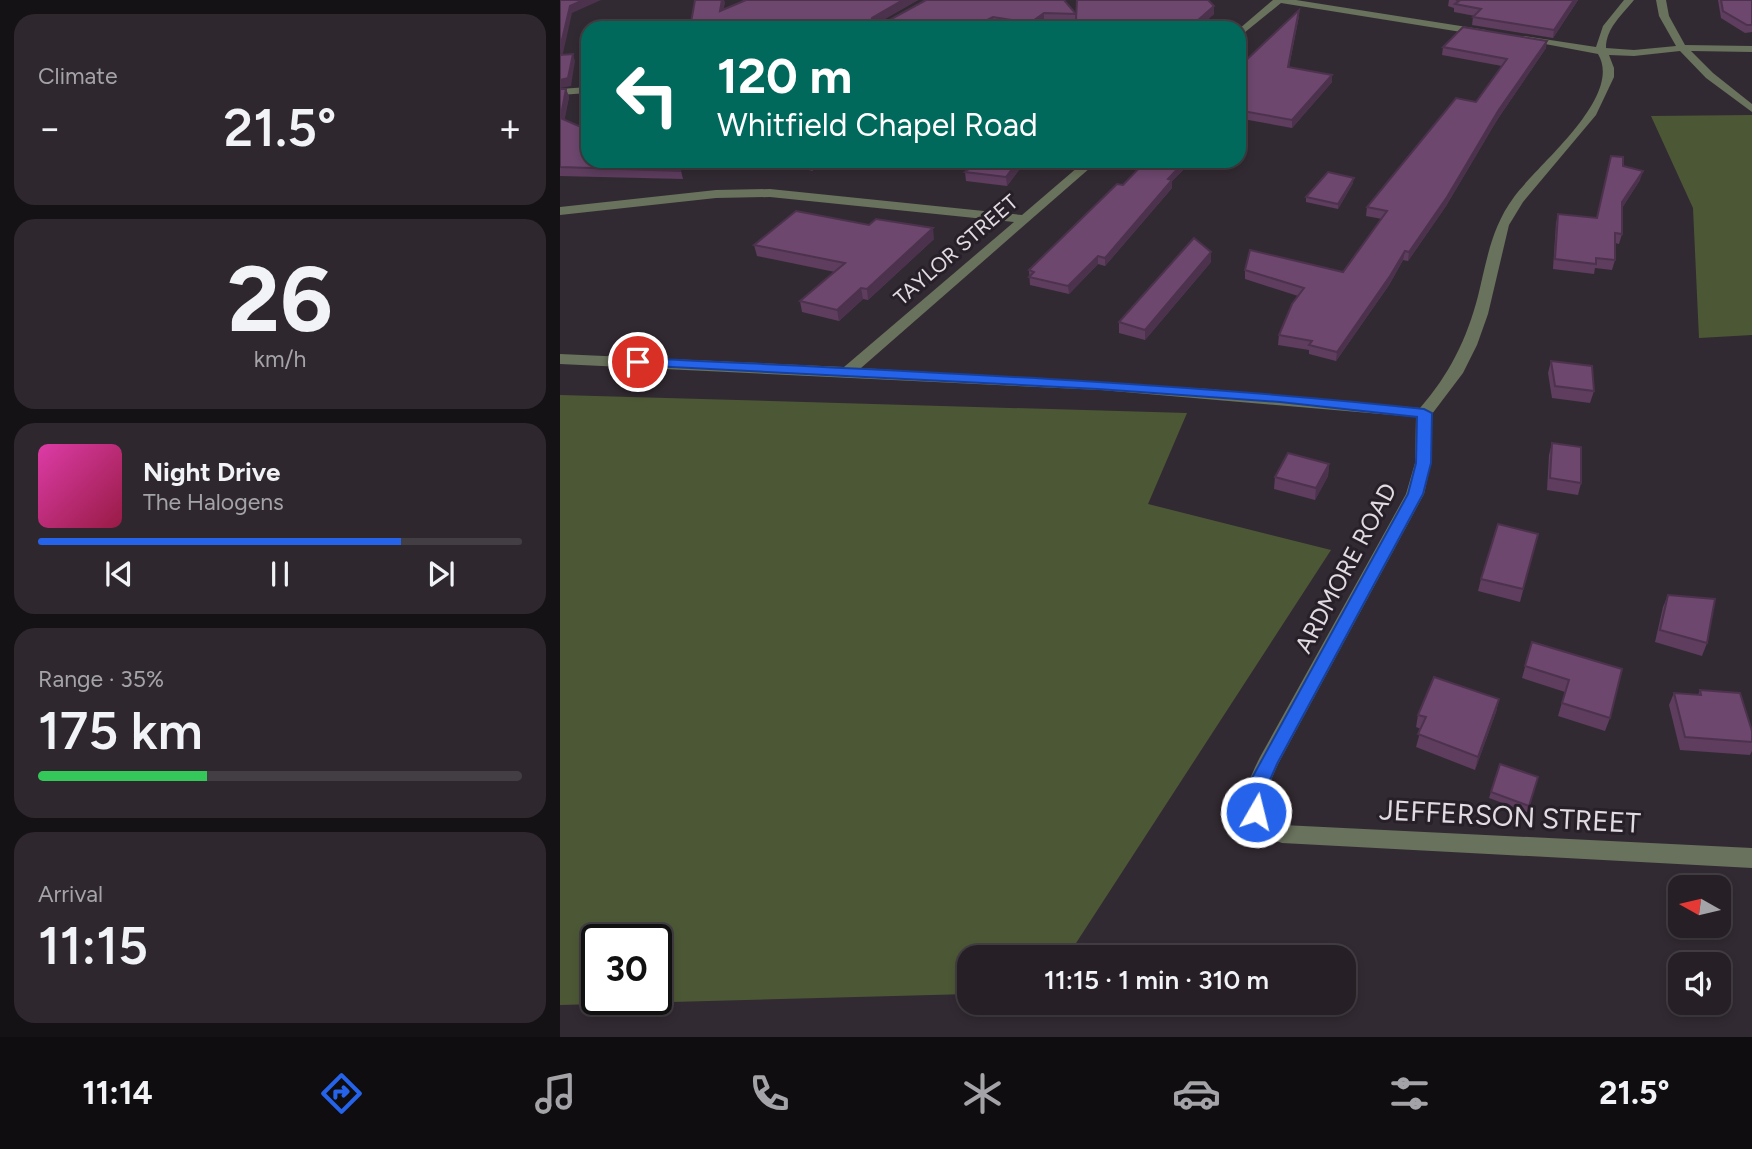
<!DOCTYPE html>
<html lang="en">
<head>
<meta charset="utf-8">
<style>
  :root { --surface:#262026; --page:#2e282e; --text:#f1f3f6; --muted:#a4a3a7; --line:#423e43; --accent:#2563eb }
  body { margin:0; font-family:Figtree,sans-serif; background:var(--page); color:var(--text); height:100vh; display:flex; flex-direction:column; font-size:26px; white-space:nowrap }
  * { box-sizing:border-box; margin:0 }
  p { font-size:23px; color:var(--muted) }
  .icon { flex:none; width:38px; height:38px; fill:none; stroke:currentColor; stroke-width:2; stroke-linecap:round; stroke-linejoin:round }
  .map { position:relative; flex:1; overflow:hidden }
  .side { display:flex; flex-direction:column; gap:14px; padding:14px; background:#151215; width:560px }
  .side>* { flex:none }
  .guide { position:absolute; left:21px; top:21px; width:665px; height:147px; border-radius:21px; box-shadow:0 4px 10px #0003,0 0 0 2px var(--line); background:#00695c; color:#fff; overflow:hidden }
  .needle { width:46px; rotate:278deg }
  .tools { position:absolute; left:1108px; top:875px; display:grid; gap:14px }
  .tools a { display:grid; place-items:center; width:63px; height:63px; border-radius:14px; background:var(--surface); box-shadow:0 4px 10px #0003,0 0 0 2px var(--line); font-size:35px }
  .speed { position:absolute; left:21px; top:924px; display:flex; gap:14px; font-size:35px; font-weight:700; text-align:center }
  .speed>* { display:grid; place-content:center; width:91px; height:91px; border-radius:50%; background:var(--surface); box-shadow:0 4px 10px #0003,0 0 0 2px var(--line); line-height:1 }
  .speed .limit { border:4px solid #111; border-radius:10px; background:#fff; color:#111 }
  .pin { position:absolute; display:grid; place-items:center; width:60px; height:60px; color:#fff; margin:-30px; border:4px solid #fff; border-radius:50%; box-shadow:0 2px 7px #0007 }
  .me { position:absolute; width:77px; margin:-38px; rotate:8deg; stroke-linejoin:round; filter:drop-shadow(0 0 5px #0008) }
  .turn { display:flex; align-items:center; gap:24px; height:147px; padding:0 21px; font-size:32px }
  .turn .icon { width:91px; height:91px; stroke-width:2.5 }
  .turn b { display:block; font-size:49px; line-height:60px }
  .big { font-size:52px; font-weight:600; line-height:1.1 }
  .side .card { flex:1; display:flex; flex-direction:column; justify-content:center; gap:10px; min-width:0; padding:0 24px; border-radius:21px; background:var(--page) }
  .side .dial { align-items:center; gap:0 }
  .dial b { font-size:91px; line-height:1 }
  .song { display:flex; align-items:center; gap:21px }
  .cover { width:84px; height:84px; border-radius:10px; background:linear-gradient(135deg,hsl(320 70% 55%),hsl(340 70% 35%)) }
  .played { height:7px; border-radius:4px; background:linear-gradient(90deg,var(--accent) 75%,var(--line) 75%) }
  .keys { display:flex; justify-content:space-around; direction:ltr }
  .heat { display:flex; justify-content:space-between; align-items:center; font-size:38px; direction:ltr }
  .charge { height:10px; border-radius:5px; background:linear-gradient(90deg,#34c759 35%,var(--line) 0) }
  .trip { position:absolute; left:397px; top:945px; width:399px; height:70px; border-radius:21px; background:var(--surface); box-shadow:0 4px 10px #0003,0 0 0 2px var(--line); font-weight:600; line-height:70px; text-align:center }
  .menu { display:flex; height:112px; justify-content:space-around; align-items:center; background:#0f0d0f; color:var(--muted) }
  .menu .icon { width:49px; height:49px }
  .menu .active { color:var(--accent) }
  .menu b { font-size:32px; color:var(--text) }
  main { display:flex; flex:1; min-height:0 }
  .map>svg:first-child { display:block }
  .green { fill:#4c5835; fill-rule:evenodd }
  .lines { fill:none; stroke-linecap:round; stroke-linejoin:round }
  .minor { fill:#69725c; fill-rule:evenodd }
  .wall { fill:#5e3d5f }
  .shaded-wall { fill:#4c324d }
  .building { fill:#6d476e; stroke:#4c324d; stroke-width:2 }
  .route { fill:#2563eb; stroke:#184099; stroke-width:2 }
  .labels { text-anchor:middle; stroke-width:6; stroke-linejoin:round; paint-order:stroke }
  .far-street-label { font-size:21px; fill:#e1dce1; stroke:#282028 }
  .street-label { font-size:24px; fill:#e1dce1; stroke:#282028 }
  .near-street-label { font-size:28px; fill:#e1dce1; stroke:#282028 }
</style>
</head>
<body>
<main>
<section class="side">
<div class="card"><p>Climate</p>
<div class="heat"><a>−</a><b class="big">21.5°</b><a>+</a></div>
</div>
<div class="card dial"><b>26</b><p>km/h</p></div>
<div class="card">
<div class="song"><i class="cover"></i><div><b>Night Drive</b><p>The Halogens</p></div></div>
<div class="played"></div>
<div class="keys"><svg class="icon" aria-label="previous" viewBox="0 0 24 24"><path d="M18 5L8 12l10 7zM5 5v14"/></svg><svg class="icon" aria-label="pause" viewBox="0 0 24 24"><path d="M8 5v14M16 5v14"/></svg><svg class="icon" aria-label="next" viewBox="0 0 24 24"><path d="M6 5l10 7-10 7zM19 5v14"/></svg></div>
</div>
<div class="card"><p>Range · 35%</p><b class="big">175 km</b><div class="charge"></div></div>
<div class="card"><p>Arrival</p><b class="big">11:15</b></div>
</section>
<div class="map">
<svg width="1192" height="1037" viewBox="0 0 1192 1037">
  <rect width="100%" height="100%" fill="#322a32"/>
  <g class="green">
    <path d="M 1192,115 L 1192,335 L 1139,338 L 1133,208 L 1091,116 Z"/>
    <path d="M 0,395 L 627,413 L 588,504 L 771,550 L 507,957 L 410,957 L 409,994 L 0,1005 ZM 37,940 L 96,940 L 96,999 L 37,999 Z"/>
  </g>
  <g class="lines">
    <g class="minor">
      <path d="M 713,0 L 736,0 L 926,30 L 931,33 L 926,36 L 721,3 L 679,37 L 679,29 Z"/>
      <path d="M 1064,0 L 1074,0 C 1062,15 1046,28 1046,48 L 1074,50 L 1116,46 L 1099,16 L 1096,0 L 1106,0 L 1109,16 L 1125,45 L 1192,46 L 1192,52 L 1131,51 L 1153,73 L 1192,104 L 1192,112 L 1146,78 L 1120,51 L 1074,56 L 1049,55 L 1054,68 L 1054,77 L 1036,115 L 963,202 L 949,225 L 928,314 L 917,345 L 903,373 L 872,414 L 871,463 L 864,494 L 718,764 C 711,780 701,799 708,816 L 723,825 L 1192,848 L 1192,868 L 722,843 C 672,826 680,797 700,757 L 846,494 L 855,463 L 856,417 L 541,390 L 0,364 L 0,354 L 284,367 L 454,222 L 210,197 L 156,198 L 0,215 L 0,207 L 156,190 L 210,189 L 462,215 L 525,161 L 538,161 L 301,368 L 649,389 L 860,408 C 889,375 907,339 918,296 C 927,260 931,228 954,197 C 977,165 1064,97 1038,54 L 959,39 L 964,36 L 1036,47 L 1043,26 Z"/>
      <path d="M 75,19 L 81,19 L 81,28 L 71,28 Z"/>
      <path d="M 28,87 L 28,93 L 0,95 L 0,89 Z"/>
    </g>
  </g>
  <g class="wall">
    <path d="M 186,0 L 358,0 L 319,22 L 326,22 L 366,0 L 516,14 L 516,22 L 484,21 L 474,28 L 450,28 L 433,25 L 428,28 L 130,28 L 165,2 L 163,9 Z"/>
    <path d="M 889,0 L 1018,0 L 993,38 L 912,25 L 913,17 L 915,16 L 894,12 L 894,8 L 888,6 Z"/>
    <path d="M 1158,0 L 1192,0 L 1192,32 L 1185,33 L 1161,18 Z"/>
    <path d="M 654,14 L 638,28 L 516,27 L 516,19 Z"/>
    <path d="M 739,16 L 729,67 L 772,75 L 772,82 L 732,128 L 683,119 L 679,123 L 679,67 Z"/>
    <path d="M 883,47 L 986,48 L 937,120 L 886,206 L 848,261 L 843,260 L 829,285 L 776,361 L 749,354 L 749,350 L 718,345 L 719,335 L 738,296 L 685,279 L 685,270 L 783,272 L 822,219 L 806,216 L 807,207 L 916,102 L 942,66 L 882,55 Z"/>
    <path d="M 0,89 L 6,89 L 9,97 L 4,120 L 121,171 L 123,179 L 0,176 Z"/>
    <path d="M 117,161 L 172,161 L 166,170 L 119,169 Z"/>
    <path d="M 206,161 L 250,161 L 253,171 Z"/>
    <path d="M 419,161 L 470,161 L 459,170 L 447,186 L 406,181 L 405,172 Z"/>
    <path d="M 586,161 L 632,161 L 612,181 L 612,188 L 545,266 L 538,264 L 509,294 L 470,285 L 469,270 L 563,185 Z"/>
    <path d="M 1063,166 L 1080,180 L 1062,208 L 1062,234 L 1059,244 L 1055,243 L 1055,260 L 1052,270 L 1035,268 L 1034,274 L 993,269 L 996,223 L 998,214 L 1037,218 Z"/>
    <path d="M 793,183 L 778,209 L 746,202 L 746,197 Z"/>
    <path d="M 374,239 L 308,300 L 303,299 L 279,321 L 242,312 L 240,301 L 275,272 L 197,256 L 194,245 Z"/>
    <path d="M 651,262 L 585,340 L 559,333 L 559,322 Z"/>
    <path d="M 991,361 L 1034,391 L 1030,403 L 992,398 L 988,373 Z"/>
    <path d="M 992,443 L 1021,483 L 1018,495 L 987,490 L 989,455 Z"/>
    <path d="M 769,464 L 768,476 L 755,500 L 714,489 L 715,477 Z"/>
    <path d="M 978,534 L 960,602 L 918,591 L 921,579 Z"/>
    <path d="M 1108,595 L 1147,643 L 1142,656 L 1095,642 L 1103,607 Z"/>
    <path d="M 972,642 L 1050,718 L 1045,731 L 998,716 L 1005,692 L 962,678 Z"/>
    <path d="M 1140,690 L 1192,742 L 1192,751 L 1190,755 L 1120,750 L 1109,705 L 1114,693 L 1138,695 Z"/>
    <path d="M 939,699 L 936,712 L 915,770 L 856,747 L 861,729 L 856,727 L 858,715 Z"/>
    <path d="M 940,764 L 978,777 L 967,812 L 929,798 Z"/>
  </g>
  <g class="shaded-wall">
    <path d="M 23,0 L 41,0 L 12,13 L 1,62 L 0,48 L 10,6 Z"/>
    <path d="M 162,0 L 164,0 L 165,2 L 162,19 L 160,11 Z"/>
    <path d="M 343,0 L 358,0 L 313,26 L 311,22 L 312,18 Z"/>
    <path d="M 1014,0 L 1018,0 L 993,38 L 994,30 Z"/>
    <path d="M 654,6 L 654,14 L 638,28 L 629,28 Z"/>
    <path d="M 484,13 L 484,21 L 474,28 L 470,28 L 470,23 Z"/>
    <path d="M 433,17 L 433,25 L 428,28 L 411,28 Z"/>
    <path d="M 987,41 L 986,48 L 937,120 L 886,206 L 848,261 L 849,252 L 938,111 Z"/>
    <path d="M 13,54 L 15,61 L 11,86 L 0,88 L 0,80 Z"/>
    <path d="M 772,75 L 772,82 L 732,128 L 732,120 Z"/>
    <path d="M 6,89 L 9,97 L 4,123 L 0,124 L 0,116 Z"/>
    <path d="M 683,111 L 683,119 L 679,123 L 679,116 Z"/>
    <path d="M 164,161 L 172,161 L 166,170 Z"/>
    <path d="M 458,161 L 470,161 L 459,170 L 447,186 L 446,177 Z"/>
    <path d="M 625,161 L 632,161 L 612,181 L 612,188 L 545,266 L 545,258 L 608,179 Z"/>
    <path d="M 1083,171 L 1080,180 L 1060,211 L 1062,202 Z"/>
    <path d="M 794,178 L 793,183 L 778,209 L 778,204 Z"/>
    <path d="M 373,228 L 374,239 L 308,300 L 307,289 Z"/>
    <path d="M 845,251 L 843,260 L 829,285 L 776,361 L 777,352 Z"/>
    <path d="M 651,252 L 651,262 L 585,340 L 585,330 Z"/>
    <path d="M 538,256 L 538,264 L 509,294 L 508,286 Z"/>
    <path d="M 301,288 L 303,299 L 279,321 L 277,310 Z"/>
    <path d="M 769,464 L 768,476 L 755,500 L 756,488 Z"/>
    <path d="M 939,699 L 936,712 L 915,770 L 918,757 Z"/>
  </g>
  <g class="building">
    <path d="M 0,0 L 23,0 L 10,6 L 0,48 Z"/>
    <path d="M 135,0 L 162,0 L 160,11 L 186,0 L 343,0 L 312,18 L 311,22 L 326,22 L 366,0 L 504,0 L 516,14 L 484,13 L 470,23 L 433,17 L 411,28 L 130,28 Z"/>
    <path d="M 517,0 L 648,0 L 654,6 L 629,28 L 526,28 L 516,19 Z"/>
    <path d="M 896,0 L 1014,0 L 994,30 L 913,17 L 921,9 L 895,4 L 899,1 Z"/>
    <path d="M 1161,0 L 1192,0 L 1192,25 L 1187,25 L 1163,11 Z"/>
    <path d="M 739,10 L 728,67 L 772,75 L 732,120 L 683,111 L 679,116 L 679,67 Z"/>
    <path d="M 903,27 L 987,41 L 938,111 L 887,197 L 849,252 L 845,251 L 830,276 L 777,352 L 749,345 L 752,341 L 719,335 L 732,304 L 744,288 L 685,270 L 690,250 L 783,272 L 827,211 L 807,207 L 896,98 L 916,102 L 947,59 L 883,47 Z"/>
    <path d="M 13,54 L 8,78 L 0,80 L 0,55 Z"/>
    <path d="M 0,89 L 6,89 L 1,115 L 0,116 Z"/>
    <path d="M 0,118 L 28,130 L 28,161 L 98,161 L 121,171 L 0,167 Z"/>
    <path d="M 1051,156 L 1063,157 L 1063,166 L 1083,171 L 1062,202 L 1062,234 L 1055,233 L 1055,260 L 1036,258 L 1036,264 L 995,259 L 998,214 L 1037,218 Z"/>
    <path d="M 419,161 L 458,161 L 446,177 L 405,172 Z"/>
    <path d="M 586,161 L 625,161 L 608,179 L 612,180 L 545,258 L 538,256 L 508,286 L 469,277 L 474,272 L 469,270 L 557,184 L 563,185 Z"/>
    <path d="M 768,172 L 794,178 L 778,204 L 746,197 Z"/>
    <path d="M 236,211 L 309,225 L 316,219 L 373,228 L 307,289 L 301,288 L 277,310 L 240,301 L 285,263 L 194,245 Z"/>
    <path d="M 634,238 L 651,252 L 585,330 L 559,322 Z"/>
    <path d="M 991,361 L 1032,366 L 1034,391 L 995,386 Z"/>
    <path d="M 992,443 L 1021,447 L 1021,483 L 990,478 Z"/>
    <path d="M 728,453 L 769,464 L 756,488 L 715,477 Z"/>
    <path d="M 938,524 L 978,534 L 963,589 L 921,579 Z"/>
    <path d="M 1108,595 L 1155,599 L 1147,643 L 1100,630 Z"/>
    <path d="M 972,642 L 1062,669 L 1050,718 L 1002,703 L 1009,680 L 965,666 Z"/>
    <path d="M 874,677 L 939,699 L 918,757 L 858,734 L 866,717 L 858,715 Z"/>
    <path d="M 1140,690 L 1180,693 L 1192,731 L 1192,742 L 1125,737 L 1114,693 L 1141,695 Z"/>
    <path d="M 940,764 L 978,777 L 969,806 L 931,792 Z"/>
  </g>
  <path class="route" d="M 78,358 C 341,371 603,381 864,409 L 872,413 L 871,463 L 863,494 L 717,764 L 707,787 L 706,812 L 703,818 L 696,821 L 689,818 L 686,812 L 687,787 L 848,494 L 856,463 L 857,417 L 720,402 L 538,389 L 73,365 L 71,362 Z"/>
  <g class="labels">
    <g class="far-street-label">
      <text transform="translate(396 250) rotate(-41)" y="7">TAYLOR STREET</text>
    </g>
    <g class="street-label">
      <text transform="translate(786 568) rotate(-62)" y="8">ARDMORE ROAD</text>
    </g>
    <g class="near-street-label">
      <text transform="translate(950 816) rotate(3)" y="10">JEFFERSON STREET</text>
    </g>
  </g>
</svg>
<div class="tools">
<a><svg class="needle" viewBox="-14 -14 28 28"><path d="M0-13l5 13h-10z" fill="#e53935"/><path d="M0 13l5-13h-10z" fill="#a4a3a7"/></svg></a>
<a><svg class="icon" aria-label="sound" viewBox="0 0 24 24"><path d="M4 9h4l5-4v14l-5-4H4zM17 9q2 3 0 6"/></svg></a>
</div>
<div class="speed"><div class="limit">30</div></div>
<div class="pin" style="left:78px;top:362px;background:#d93025"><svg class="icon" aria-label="arrive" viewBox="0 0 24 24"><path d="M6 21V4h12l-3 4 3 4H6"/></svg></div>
<svg class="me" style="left:696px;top:812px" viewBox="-20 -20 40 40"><circle r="17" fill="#2563eb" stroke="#fff" stroke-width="3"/><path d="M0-11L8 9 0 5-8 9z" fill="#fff"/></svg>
<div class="trip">11:15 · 1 min · 310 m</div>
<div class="guide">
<div class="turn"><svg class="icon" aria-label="left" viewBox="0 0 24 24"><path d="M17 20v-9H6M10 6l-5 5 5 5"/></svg><div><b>120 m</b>Whitfield Chapel Road</div></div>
</div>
</div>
</main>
<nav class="menu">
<b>11:14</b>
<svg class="icon active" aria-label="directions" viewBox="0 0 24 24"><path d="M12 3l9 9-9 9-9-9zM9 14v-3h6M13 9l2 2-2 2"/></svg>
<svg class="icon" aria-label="music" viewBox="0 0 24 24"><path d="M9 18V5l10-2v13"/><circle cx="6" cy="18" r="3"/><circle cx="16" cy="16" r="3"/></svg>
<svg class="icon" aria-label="phone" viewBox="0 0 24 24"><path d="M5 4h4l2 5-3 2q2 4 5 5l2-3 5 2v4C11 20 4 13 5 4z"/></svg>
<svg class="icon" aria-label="climate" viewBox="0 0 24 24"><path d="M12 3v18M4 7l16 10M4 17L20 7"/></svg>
<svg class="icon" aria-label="car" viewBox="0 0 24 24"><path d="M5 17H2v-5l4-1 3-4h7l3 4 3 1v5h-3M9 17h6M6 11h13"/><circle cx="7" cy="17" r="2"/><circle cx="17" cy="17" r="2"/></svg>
<svg class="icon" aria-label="filters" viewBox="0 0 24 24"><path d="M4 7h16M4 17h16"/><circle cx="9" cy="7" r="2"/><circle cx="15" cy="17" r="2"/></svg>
<b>21.5°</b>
</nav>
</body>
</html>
